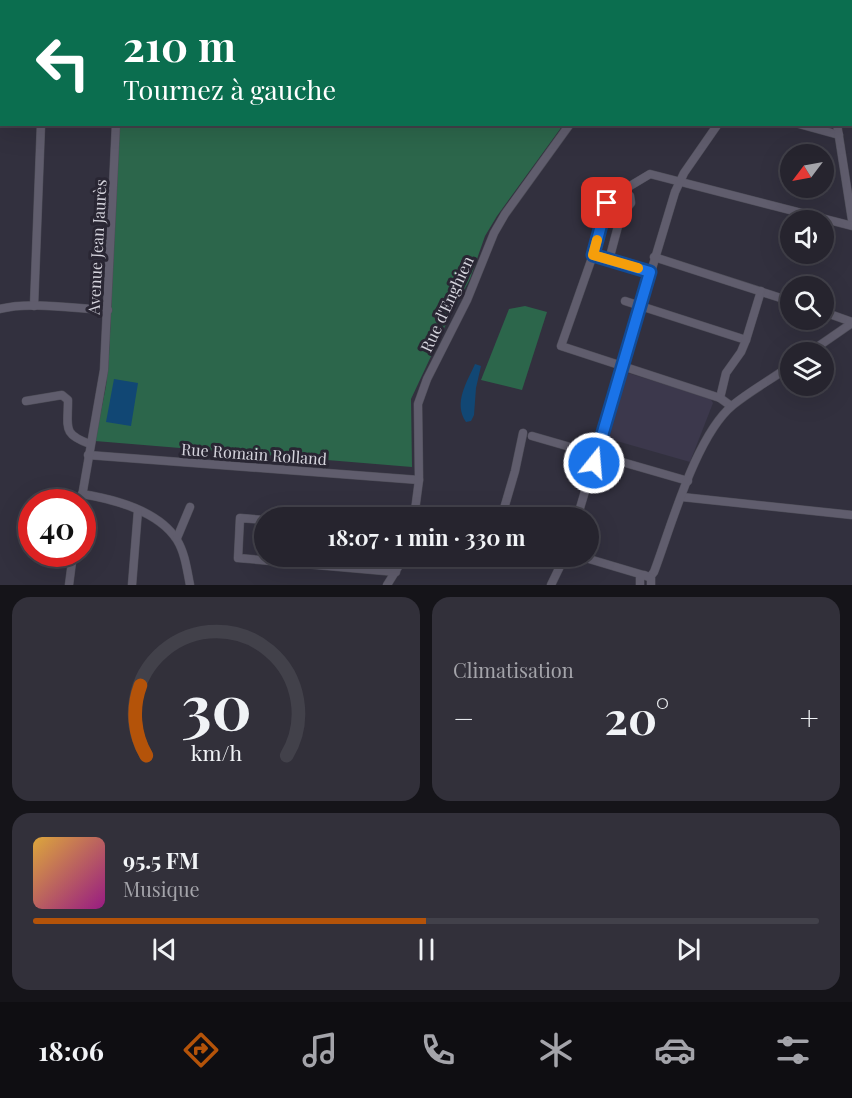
<!DOCTYPE html>
<html lang="fr">
<head>
<meta charset="utf-8">
<style>
  :root { --surface:#26242e; --page:#32303a; --text:#f1f3f6; --muted:#a4a4aa; --line:#42414a; --accent:#b45309 }
  body { margin:0; font-family:"Playfair Display",serif; background:var(--page); color:var(--text); height:100vh; display:flex; flex-direction:column; font-size:22px; white-space:nowrap }
  * { box-sizing:border-box; margin:0 }
  p { font-size:20px; color:var(--muted) }
  .icon { flex:none; width:33px; height:33px; fill:none; stroke:currentColor; stroke-width:2; stroke-linecap:round; stroke-linejoin:round }
  .map { position:relative; height:585px; overflow:hidden }
  .sheet { display:flex; flex-direction:column; gap:12px; padding:12px; background:#151419; flex:1 }
  .sheet>* { flex:none }
  .banner { position:absolute; left:0px; top:0px; width:852px; height:126px; box-shadow:0 6px 24px #0002,0 0 0 2px var(--line); background:#0b6e4f; color:#fff; overflow:hidden }
  .needle { width:39px; rotate:238deg }
  .tools { position:absolute; left:780px; top:144px; display:grid; gap:12px }
  .tools a { display:grid; place-items:center; width:54px; height:54px; border-radius:50%; background:var(--surface); box-shadow:0 6px 24px #0002,0 0 0 2px var(--line); font-size:30px }
  .speed { position:absolute; left:18px; top:489px; display:flex; gap:12px; font-size:30px; font-weight:700; text-align:center }
  .speed>* { display:grid; place-content:center; width:78px; height:78px; border-radius:50%; background:var(--surface); box-shadow:0 6px 24px #0002,0 0 0 2px var(--line); line-height:1 }
  .speed .limit { border:9px solid #d22; background:#fff; color:#111 }
  .pin { position:absolute; display:grid; place-items:center; width:51px; height:51px; color:#fff; margin:-26px; border-radius:12px; box-shadow:0 3px 9px #0006 }
  .me { position:absolute; width:66px; margin:-33px; rotate:17deg; stroke-linejoin:round; filter:drop-shadow(0 0 4px #0008) }
  .turn { display:flex; align-items:center; gap:21px; height:126px; padding:0 24px; font-size:27px }
  .turn .icon { width:78px; height:78px; stroke-width:2.5 }
  .turn b { display:block; font-size:42px; line-height:51px }
  .big { font-size:45px; font-weight:700; line-height:1.1 }
  .sheet .widget { flex:1; display:flex; flex-direction:column; justify-content:center; gap:9px; min-width:0; padding:0 21px; border-radius:18px; background:var(--page) }
  .sheet .dial { align-items:center; gap:0 }
  .dial svg { height:156px; overflow:visible; fill:none; stroke:var(--line); stroke-width:7; stroke-linecap:round; text-anchor:middle }
  .dial text { fill:var(--text); stroke:none }
  .song { display:flex; align-items:center; gap:18px }
  .cover { width:72px; height:72px; border-radius:9px; background:linear-gradient(135deg,hsl(40 70% 55%),hsl(310 70% 35%)) }
  .played { height:6px; border-radius:3px; background:linear-gradient(90deg,var(--accent) 50%,var(--line) 50%) }
  .keys { display:flex; justify-content:space-around; direction:ltr }
  .heat { display:flex; justify-content:space-between; align-items:center; font-size:33px; direction:ltr }
  .sheet .tiles { flex:1; display:grid; gap:12px; grid-template-columns:1fr 1fr }
  .widget:last-child { grid-column:span 2 }
  .trip { position:absolute; left:254px; top:507px; width:345px; height:60px; border-radius:30px; background:var(--surface); box-shadow:0 6px 24px #0002,0 0 0 2px var(--line); font-weight:700; line-height:60px; text-align:center }
  .menu { display:flex; height:96px; justify-content:space-around; align-items:center; background:#0f0e12; color:var(--muted) }
  .menu .icon { width:42px; height:42px }
  .menu .selected { color:var(--accent) }
  .menu b { font-size:27px; color:var(--text) }
  .map>svg:first-child { display:block }
  .built { fill:#3c384c }
  .green { fill:#2c664b }
  .water { fill:#114774 }
  .lines { fill:none; stroke-linecap:round; stroke-linejoin:round }
  .minor-casing { stroke:#4e4d58; stroke-width:9 }
  .minor { stroke:#605d6d; stroke-width:8 }
  .rail { stroke:#9796a1; stroke-width:1.5 }
  .route-casing { stroke:#114b97; stroke-width:15 }
  .route { stroke:#1a73e8; stroke-width:10 }
  .slow { stroke:#f59e0b; stroke-width:10 }
  .labels { text-anchor:middle; stroke-width:6; stroke-linejoin:round; paint-order:stroke }
  .street-label { font-size:16px; fill:#d5d4dd; stroke:#292633 }
</style>
</head>
<body>
<div class="map">
<svg width="852" height="585" viewBox="0 0 852 585">
  <rect width="100%" height="100%" fill="#32303e"/>
  <path class="built" d="M 628,373 L 710,398 L 713,403 L 690,462 L 606,438 L 624,375 Z"/>
  <g class="green">
    <path d="M 119,0 L 636,0 L 119,2 Z"/>
    <path d="M 119,125 L 563,125 L 497,216 L 485,236 L 470,279 L 448,320 L 411,399 L 412,467 L 95,441 L 106,386 L 109,356 Z"/>
    <path d="M 525,306 L 547,312 L 522,390 L 481,380 L 509,309 Z"/>
  </g>
  <g class="water">
    <path d="M 475,364 L 481,366 L 476,388 L 474,415 L 471,421 L 466,422 C 453,403 467,382 475,364 Z"/>
    <path d="M 114,379 L 138,383 L 131,426 L 106,422 Z"/>
  </g>
  <g class="lines">
    <defs>
      <g id="minor">
        <path d="M 786,0 L 786,2"/>
        <path d="M 824,0 L 824,2"/>
        <path d="M 68,2 L 68,0"/>
        <path d="M 642,2 L 644,0"/>
        <path d="M 765,2 L 765,0"/>
        <path d="M 850,72 L 852,75"/>
        <path d="M 0,90 L 2,90"/>
        <path d="M 799,124 L 839,135"/>
        <path d="M 837,124 L 852,220"/>
        <path d="M 593,255 L 650,272"/>
        <path d="M 654,257 L 790,301"/>
        <path d="M 609,260 L 621,215 L 631,203 L 630,196"/>
        <path d="M 625,301 L 746,340"/>
        <path d="M 34,306 L 41,124"/>
        <path d="M 0,309 C 29,301 77,309 108,310"/>
        <path d="M 824,312 L 852,322"/>
        <path d="M 810,352 L 852,323"/>
        <path d="M 720,398 L 726,373 L 741,352 L 746,340 L 761,291"/>
        <path d="M 26,401 L 62,395 L 68,400 C 68,428 62,434 90,444"/>
        <path d="M 731,406 L 720,398 L 561,346 L 593,255 L 607,203 L 615,195 L 650,174 L 852,226"/>
        <path d="M 532,436 L 688,481"/>
        <path d="M 88,455 L 419,480"/>
        <path d="M 82,494 C 113,499 159,511 177,540 C 185,553 187,570 190,585"/>
        <path d="M 682,497 L 852,515"/>
        <path d="M 81,502 L 104,370 L 116,124"/>
        <path d="M 414,518 L 419,480 L 418,404 L 427,379 L 467,300 L 494,233 L 505,214 L 570,124"/>
        <path d="M 495,518 L 503,512 L 515,471 L 523,433"/>
        <path d="M 577,518 L 675,192 L 684,173 L 718,124"/>
        <path d="M 264,520 L 240,518 L 238,558 L 396,572"/>
        <path d="M 177,538 L 190,507"/>
        <path d="M 579,556 L 643,575"/>
        <path d="M 650,577 L 654,572 C 671,527 696,435 733,405 C 750,391 772,379 790,366"/>
        <path d="M 69,585 L 73,554"/>
        <path d="M 132,585 L 138,510"/>
        <path d="M 387,585 L 405,556"/>
        <path d="M 551,585 L 565,556"/>
        <path d="M 640,585 L 640,578 L 644,575 L 651,578 L 651,585"/>
      </g>
    </defs>
    <use href="#minor" class="minor-casing"/>
    <use href="#minor" class="minor"/>
    <g class="rail">
      <path d="M 807,0 L 807,2"/>
      <path d="M 850,98 L 852,101"/>
    </g>
  </g>
  <g class="lines">
    <defs>
      <path id="route" d="M 594,463 L 650,272 L 593,255 L 607,203"/>
    </defs>
    <use href="#route" class="route-casing"/>
    <use href="#route" class="route"/>
    <path class="slow" d="M 597,240 L 593,255 L 638,268"/>
  </g>
  <g class="labels">
    <g class="street-label">
      <text transform="translate(97 247) rotate(-87)" y="6">Avenue Jean Jaurès</text>
      <text transform="translate(447 304) rotate(-65)" y="6">Rue d'Enghien</text>
      <text transform="translate(254 454) rotate(4)" y="6">Rue Romain Rolland</text>
    </g>
  </g>
</svg>
<div class="tools">
<a><svg class="needle" viewBox="-14 -14 28 28"><path d="M0-13l5 13h-10z" fill="#e53935"/><path d="M0 13l5-13h-10z" fill="#a4a4aa"/></svg></a>
<a><svg class="icon" aria-label="sound" viewBox="0 0 24 24"><path d="M4 9h4l5-4v14l-5-4H4zM17 9q2 3 0 6"/></svg></a>
<a><svg class="icon" aria-label="search" viewBox="0 0 24 24"><circle cx="10" cy="10" r="6"/><path d="M15 15l6 6"/></svg></a>
<a><svg class="icon" aria-label="layers" viewBox="0 0 24 24"><path d="M12 4l9 5-9 5-9-5zM3 14l9 5 9-5"/></svg></a>
</div>
<div class="speed"><div class="limit">40</div></div>
<div class="pin" style="left:607px;top:203px;background:#d93025"><svg class="icon" aria-label="arrive" viewBox="0 0 24 24"><path d="M6 21V4h12l-3 4 3 4H6"/></svg></div>
<svg class="me" style="left:594px;top:463px" viewBox="-20 -20 40 40"><circle r="17" fill="#1a73e8" stroke="#fff" stroke-width="3"/><path d="M0-11L8 9 0 5-8 9z" fill="#fff"/></svg>
<div class="trip">18:07 · 1 min · 330 m</div>
<div class="banner">
<div class="turn"><svg class="icon" aria-label="left" viewBox="0 0 24 24"><path d="M17 20v-9H6M10 6l-5 5 5 5"/></svg><div><b>210 m</b>Tournez à gauche</div></div>
</div>
</div>
<section class="sheet">
<div class="tiles">
<div class="widget dial"><svg viewBox="0 0 100 80">
<path d="M14 69A42 42 0 1 1 86 69"/>
<path d="M14 69A42 42 0 0 1 11 33" stroke="#b45309"/>
<text x="50" y="56" font-size="32" font-weight="700">30</text>
<text x="50" y="72" font-size="11">km/h</text>
</svg></div>
<div class="widget"><p>Climatisation</p>
<div class="heat"><a>−</a><b class="big">20°</b><a>+</a></div>
</div>
<div class="widget">
<div class="song"><i class="cover"></i><div><b>95.5 FM</b><p>Musique</p></div></div>
<div class="played"></div>
<div class="keys"><svg class="icon" aria-label="previous" viewBox="0 0 24 24"><path d="M18 5L8 12l10 7zM5 5v14"/></svg><svg class="icon" aria-label="pause" viewBox="0 0 24 24"><path d="M8 5v14M16 5v14"/></svg><svg class="icon" aria-label="next" viewBox="0 0 24 24"><path d="M6 5l10 7-10 7zM19 5v14"/></svg></div>
</div>
</div>
</section>
<nav class="menu">
<b>18:06</b>
<svg class="icon selected" aria-label="directions" viewBox="0 0 24 24"><path d="M12 3l9 9-9 9-9-9zM9 14v-3h6M13 9l2 2-2 2"/></svg>
<svg class="icon" aria-label="music" viewBox="0 0 24 24"><path d="M9 18V5l10-2v13"/><circle cx="6" cy="18" r="3"/><circle cx="16" cy="16" r="3"/></svg>
<svg class="icon" aria-label="phone" viewBox="0 0 24 24"><path d="M5 4h4l2 5-3 2q2 4 5 5l2-3 5 2v4C11 20 4 13 5 4z"/></svg>
<svg class="icon" aria-label="climate" viewBox="0 0 24 24"><path d="M12 3v18M4 7l16 10M4 17L20 7"/></svg>
<svg class="icon" aria-label="car" viewBox="0 0 24 24"><path d="M5 17H2v-5l4-1 3-4h7l3 4 3 1v5h-3M9 17h6M6 11h13"/><circle cx="7" cy="17" r="2"/><circle cx="17" cy="17" r="2"/></svg>
<svg class="icon" aria-label="filters" viewBox="0 0 24 24"><path d="M4 7h16M4 17h16"/><circle cx="9" cy="7" r="2"/><circle cx="15" cy="17" r="2"/></svg>
</nav>
</body>
</html>
